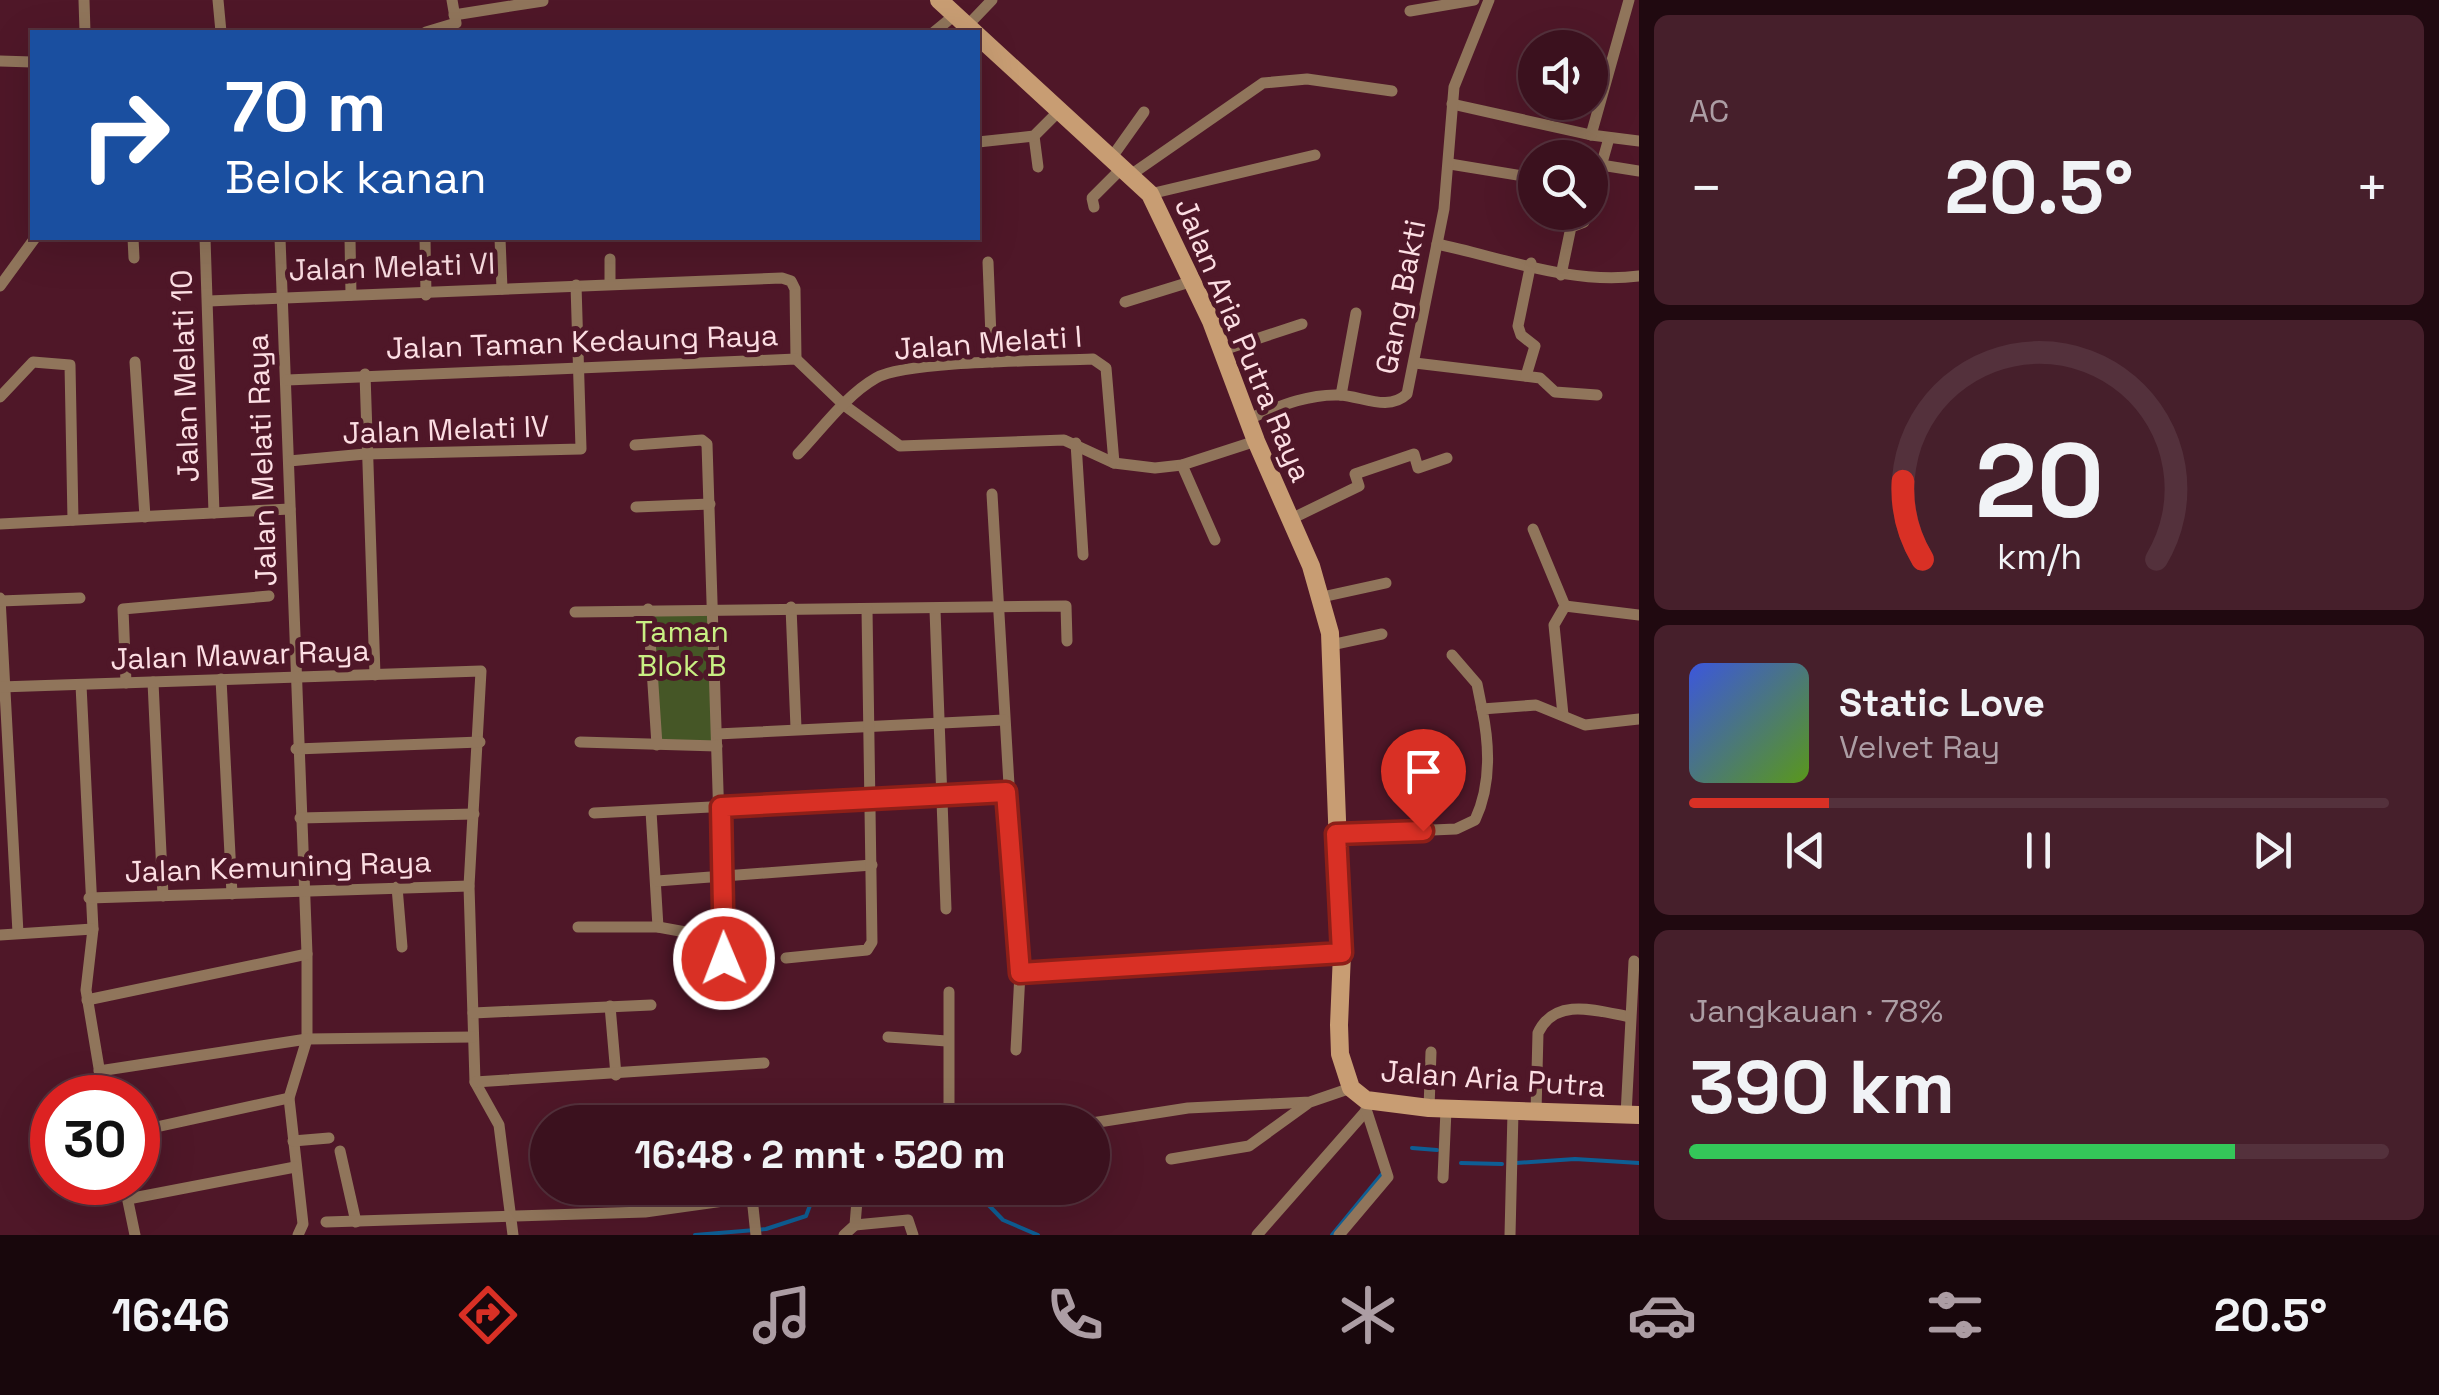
<!DOCTYPE html>
<html lang="id">
<head>
<meta charset="utf-8">
<style>
  :root { --surface:#3b111e; --page:#461f2b; --text:#f1f3f6; --muted:#ac9da4; --line:#54313c; --accent:#d93025 }
  body { margin:0; font-family:"Space Grotesk",sans-serif; background:var(--page); color:var(--text); height:100vh; display:flex; flex-direction:column; font-size:38px; white-space:nowrap }
  * { box-sizing:border-box; margin:0 }
  p { font-size:32px; color:var(--muted) }
  .icon { flex:none; width:55px; height:55px; fill:none; stroke:currentColor; stroke-width:2; stroke-linecap:round; stroke-linejoin:round }
  .map { position:relative; flex:1; overflow:hidden }
  .side { display:flex; flex-direction:column; gap:15px; padding:15px; background:#200910; width:800px }
  .side>* { flex:none }
  .hud { position:absolute; left:30px; top:30px; width:950px; height:210px; border-radius:0px; box-shadow:0 10px 40px #0002,0 0 0 2px var(--line); background:#1a4fa0; color:#fff; overflow:hidden }
  .fabs { position:absolute; left:1518px; top:30px; display:grid; gap:20px }
  .fabs a { display:grid; place-items:center; width:90px; height:90px; border-radius:50%; background:var(--surface); box-shadow:0 10px 40px #0002,0 0 0 2px var(--line); font-size:50px }
  .speed { position:absolute; left:30px; top:1075px; display:flex; gap:20px; font-size:50px; font-weight:700; text-align:center }
  .speed>* { display:grid; place-content:center; width:130px; height:130px; border-radius:50%; background:var(--surface); box-shadow:0 10px 40px #0002,0 0 0 2px var(--line); line-height:1 }
  .speed .limit { border:15px solid #d22; background:#fff; color:#111 }
  .pin { position:absolute; display:grid; place-items:center; width:85px; height:85px; color:#fff; margin:-102px -42px; border-radius:50% 50% 50% 0; rotate:-45deg; box-shadow:0 0 10px #0007 }
  .pin .icon { rotate:45deg }
  .me { position:absolute; width:110px; margin:-55px; rotate:359deg; stroke-linejoin:round; filter:drop-shadow(0 0 8px #0008) }
  .turn { display:flex; align-items:center; gap:35px; height:210px; padding:0 30px; font-size:45px }
  .turn .icon { width:130px; height:130px; stroke-width:2.5 }
  .turn b { display:block; font-size:70px; line-height:85px }
  .big { font-size:75px; font-weight:800; line-height:1.1 }
  .side .card { flex:1; display:flex; flex-direction:column; justify-content:center; gap:15px; min-width:0; padding:0 35px; border-radius:15px; background:var(--page) }
  .side .dial { align-items:center; gap:0 }
  .dial svg { height:260px; overflow:visible; fill:none; stroke:var(--line); stroke-width:7; stroke-linecap:round; text-anchor:middle }
  .dial text { fill:var(--text); stroke:none }
  .song { display:flex; align-items:center; gap:30px }
  .cover { width:120px; height:120px; border-radius:15px; background:linear-gradient(135deg,hsl(230 70% 55%),hsl(90 70% 35%)) }
  .played { height:10px; border-radius:5px; background:linear-gradient(90deg,var(--accent) 20%,var(--line) 20%) }
  .keys { display:flex; justify-content:space-around; direction:ltr }
  .heat { display:flex; justify-content:space-between; align-items:center; font-size:55px; direction:ltr }
  .charge { height:15px; border-radius:8px; background:linear-gradient(90deg,#34c759 78%,var(--line) 0) }
  .trip { position:absolute; left:530px; top:1105px; width:580px; height:100px; border-radius:50px; background:var(--surface); box-shadow:0 10px 40px #0002,0 0 0 2px var(--line); font-weight:800; line-height:100px; text-align:center }
  .tab-bar { display:flex; height:160px; justify-content:space-around; align-items:center; background:#18070c; color:var(--muted) }
  .tab-bar .icon { width:70px; height:70px }
  .tab-bar .active { color:var(--accent) }
  .tab-bar b { font-size:45px; color:var(--text) }
  main { display:flex; flex:1; min-height:0 }
  .map>svg:first-child { display:block }
  .park { fill:#455626 }
  .lines { fill:none; stroke-linecap:round; stroke-linejoin:round }
  .stream { stroke:#0e5e94; stroke-width:4 }
  .street { stroke:#90755b; stroke-width:11 }
  .secondary { stroke:#c89d73; stroke-width:18 }
  .route-casing { stroke:#8d1f18; stroke-width:25 }
  .route { stroke:#d93025; stroke-width:18 }
  .labels { text-anchor:middle; stroke-width:10; stroke-linejoin:round; paint-order:stroke }
  .street-label { font-size:30px; fill:#fcdee3; stroke:#4f1728 }
  .park-label { font-size:30px; fill:#c8ef83; stroke:#4f1728 }
</style>
</head>
<body>
<main>
<div class="map">
<svg width="1639" height="1235" viewBox="0 0 1639 1235">
  <rect width="100%" height="100%" fill="#4f1728"/>
  <path class="park" d="M 648,609 L 711,609 L 717,746 L 657,745 Z"/>
  <g class="lines">
    <g class="stream">
      <path d="M 1412,1148 L 1437,1150"/>
      <path d="M 1461,1163 L 1502,1164"/>
      <path d="M 1516,1163 L 1575,1159 L 1639,1163"/>
      <path d="M 879,1188 L 975,1191 L 1003,1220 L 1038,1235"/>
      <path d="M 695,1235 L 766,1229 L 806,1216 L 812,1200 L 807,1188"/>
      <path d="M 1332,1235 L 1382,1174"/>
    </g>
    <g class="street">
      <path d="M 84,0 L 85,32"/>
      <path d="M 218,0 L 221,32"/>
      <path d="M 1410,11 L 1474,0"/>
      <path d="M 454,15 L 543,1"/>
      <path d="M 969,24 L 992,0"/>
      <path d="M 426,32 L 456,23 L 452,0"/>
      <path d="M 934,32 L 956,14"/>
      <path d="M 0,61 L 32,62"/>
      <path d="M 1452,104 L 1591,135 L 1639,141"/>
      <path d="M 1591,135 L 1629,0"/>
      <path d="M 1034,136 L 1038,167"/>
      <path d="M 978,142 L 1034,136 L 1058,112"/>
      <path d="M 1112,157 L 1144,112"/>
      <path d="M 1450,164 L 1535,178"/>
      <path d="M 1601,165 L 1639,171"/>
      <path d="M 1132,174 L 1263,83 L 1307,79 L 1392,91"/>
      <path d="M 1150,194 L 1315,155"/>
      <path d="M 1590,205 L 1609,138"/>
      <path d="M 1094,207 L 1092,198 L 1123,167"/>
      <path d="M 133,238 L 134,258"/>
      <path d="M 205,238 L 214,513"/>
      <path d="M 280,238 L 307,954 L 307,1039 L 289,1098 L 303,1224 L 298,1235"/>
      <path d="M 350,238 L 351,295"/>
      <path d="M 425,238 L 426,295"/>
      <path d="M 500,238 L 502,289"/>
      <path d="M 1437,244 C 1503,258 1572,285 1639,276"/>
      <path d="M 610,259 L 610,283"/>
      <path d="M 988,262 L 992,362"/>
      <path d="M 1561,275 L 1571,227 L 1584,222 L 1589,212"/>
      <path d="M 0,286 L 35,238"/>
      <path d="M 209,301 L 782,278 L 791,281 L 795,289 L 796,359"/>
      <path d="M 1125,302 L 1193,281"/>
      <path d="M 1223,350 L 1302,324"/>
      <path d="M 135,362 L 145,517"/>
      <path d="M 1415,363 L 1540,378 L 1555,392 L 1597,395"/>
      <path d="M 365,374 L 375,675"/>
      <path d="M 1526,376 L 1535,346 L 1521,335 L 1518,326 L 1531,263"/>
      <path d="M 287,380 L 796,359 L 844,405 L 900,446 L 1064,440 L 1114,463 L 1155,468 L 1182,465 L 1256,441"/>
      <path d="M 1341,395 L 1356,313"/>
      <path d="M 0,397 L 33,362 L 70,365 L 73,520"/>
      <path d="M 1248,419 C 1278,407 1306,394 1339,395 C 1362,396 1388,412 1407,394 L 1444,209 L 1454,87 L 1489,0"/>
      <path d="M 1076,443 L 1083,555"/>
      <path d="M 635,445 L 702,440 L 707,444 L 724,979"/>
      <path d="M 798,454 C 821,430 846,395 876,378 C 908,360 1050,361 1093,359 L 1106,368 L 1114,463"/>
      <path d="M 289,461 L 365,454 L 581,449 L 576,285"/>
      <path d="M 1182,465 L 1215,540"/>
      <path d="M 992,494 L 1020,973 L 1016,1050"/>
      <path d="M 636,507 L 710,504"/>
      <path d="M 1291,519 L 1359,486 L 1355,474 L 1414,454 L 1418,468 L 1447,458"/>
      <path d="M 0,524 L 290,509"/>
      <path d="M 1533,529 L 1565,606"/>
      <path d="M 1322,597 L 1386,583"/>
      <path d="M 0,598 L 18,933"/>
      <path d="M 0,601 L 80,598"/>
      <path d="M 791,607 L 796,728"/>
      <path d="M 648,609 L 657,745"/>
      <path d="M 935,610 L 946,909"/>
      <path d="M 575,612 L 1066,606 L 1067,641"/>
      <path d="M 1331,645 L 1382,634"/>
      <path d="M 1452,655 L 1477,684 L 1482,709"/>
      <path d="M 221,679 L 232,894"/>
      <path d="M 153,682 L 163,896"/>
      <path d="M 126,683 L 123,609 L 269,596"/>
      <path d="M 81,685 L 93,929 L 86,990 L 104,1098"/>
      <path d="M 0,687 L 481,671 L 469,886 L 475,1082 L 499,1125 L 513,1235"/>
      <path d="M 1563,715 L 1554,625 L 1565,606 L 1639,615"/>
      <path d="M 717,734 L 1004,720"/>
      <path d="M 580,742 L 717,746"/>
      <path d="M 296,749 L 480,742"/>
      <path d="M 651,811 L 658,927"/>
      <path d="M 594,813 L 1006,792"/>
      <path d="M 300,818 L 474,814"/>
      <path d="M 1337,834 L 1456,829 L 1475,820 C 1491,786 1490,747 1482,709 L 1536,705 L 1585,725 L 1639,719"/>
      <path d="M 657,881 L 872,865"/>
      <path d="M 397,887 L 402,947"/>
      <path d="M 89,898 L 469,886"/>
      <path d="M 578,927 L 658,927 L 724,939"/>
      <path d="M 0,935 L 93,929"/>
      <path d="M 786,958 L 867,950 L 872,942 L 867,609"/>
      <path d="M 1020,973 L 1342,953"/>
      <path d="M 87,1000 L 307,954"/>
      <path d="M 610,1006 L 616,1075"/>
      <path d="M 473,1013 L 651,1005"/>
      <path d="M 888,1037 L 947,1041"/>
      <path d="M 99,1071 L 307,1039 L 473,1037"/>
      <path d="M 475,1082 L 764,1063"/>
      <path d="M 1429,1108 L 1431,1052"/>
      <path d="M 1536,1112 L 1538,1033 C 1555,996 1598,1011 1630,1017"/>
      <path d="M 1626,1115 L 1634,961"/>
      <path d="M 949,1122 L 949,992"/>
      <path d="M 1092,1123 L 1188,1108 L 1310,1102 L 1351,1088"/>
      <path d="M 138,1131 L 289,1098"/>
      <path d="M 293,1141 L 329,1138"/>
      <path d="M 340,1151 L 356,1222"/>
      <path d="M 1171,1159 L 1249,1146 L 1307,1104"/>
      <path d="M 1443,1178 L 1446,1110"/>
      <path d="M 124,1182 L 135,1235"/>
      <path d="M 751,1188 L 756,1235"/>
      <path d="M 128,1199 L 295,1167"/>
      <path d="M 326,1222 L 645,1212 L 752,1197"/>
      <path d="M 855,1225 L 908,1220 L 913,1235"/>
      <path d="M 844,1235 L 855,1225 L 858,1188"/>
      <path d="M 1257,1235 L 1366,1111"/>
      <path d="M 1339,1235 L 1388,1177 L 1366,1109"/>
      <path d="M 1510,1235 L 1513,1112"/>
    </g>
    <path class="secondary" d="M 939,0 L 1150,194 L 1211,321 L 1256,441 L 1311,566 L 1330,633 L 1342,953 L 1339,1025 L 1340,1054 L 1351,1088 L 1366,1100 L 1429,1108 L 1639,1115"/>
  </g>
  <g class="lines">
    <defs>
      <path id="route" d="M 724,959 L 721,807 L 1006,792 L 1020,973 L 1342,953 L 1336,834 L 1423,831"/>
    </defs>
    <use href="#route" class="route-casing"/>
    <use href="#route" class="route"/>
  </g>
  <g class="labels">
    <g class="street-label">
      <text transform="translate(392 267) rotate(-2)" y="10">Jalan Melati VI</text>
      <text transform="translate(1401 297) rotate(-79)" y="10">Gang Bakti</text>
      <text transform="translate(1243 340) rotate(67)" y="10">Jalan Aria Putra Raya</text>
      <text transform="translate(582 342) rotate(-2)" y="10">Jalan Taman Kedaung Raya</text>
      <text transform="translate(988 343) rotate(-4)" y="10">Jalan Melati I</text>
      <text transform="translate(185 376) rotate(-92)" y="10">Jalan Melati 10</text>
      <text transform="translate(446 430) rotate(-2)" y="10">Jalan Melati IV</text>
      <text transform="translate(262 460) rotate(-92)" y="10">Jalan Melati Raya</text>
      <text transform="translate(240 655) rotate(-2)" y="10">Jalan Mawar Raya</text>
      <text transform="translate(278 867) rotate(-2)" y="10">Jalan Kemuning Raya</text>
      <text transform="translate(1493 1079) rotate(4)" y="10">Jalan Aria Putra</text>
    </g>
    <g class="park-label">
      <text x="682" y="642">Taman<tspan x="682" dy="34">Blok B</tspan></text>
    </g>
  </g>
</svg>
<div class="fabs">
<a><svg class="icon" aria-label="sound" viewBox="0 0 24 24"><path d="M4 9h4l5-4v14l-5-4H4zM17 9q2 3 0 6"/></svg></a>
<a><svg class="icon" aria-label="search" viewBox="0 0 24 24"><circle cx="10" cy="10" r="6"/><path d="M15 15l6 6"/></svg></a>
</div>
<div class="speed"><div class="limit">30</div></div>
<div class="pin" style="left:1423px;top:831px;background:#d93025"><svg class="icon" aria-label="arrive" viewBox="0 0 24 24"><path d="M6 21V4h12l-3 4 3 4H6"/></svg></div>
<svg class="me" style="left:724px;top:959px" viewBox="-20 -20 40 40"><circle r="17" fill="#d93025" stroke="#fff" stroke-width="3"/><path d="M0-11L8 9 0 5-8 9z" fill="#fff"/></svg>
<div class="trip">16:48 · 2 mnt · 520 m</div>
<div class="hud">
<div class="turn"><svg class="icon" aria-label="right" viewBox="0 0 24 24"><path d="M7 20v-9h11M14 6l5 5-5 5"/></svg><div><b>70 m</b>Belok kanan</div></div>
</div>
</div>
<section class="side">
<div class="card"><p>AC</p>
<div class="heat"><a>−</a><b class="big">20.5°</b><a>+</a></div>
</div>
<div class="card dial"><svg viewBox="0 0 100 80">
<path d="M14 69A42 42 0 1 1 86 69"/>
<path d="M14 69A42 42 0 0 1 8 45" stroke="#d93025"/>
<text x="50" y="56" font-size="32" font-weight="700">20</text>
<text x="50" y="72" font-size="11">km/h</text>
</svg></div>
<div class="card">
<div class="song"><i class="cover"></i><div><b>Static Love</b><p>Velvet Ray</p></div></div>
<div class="played"></div>
<div class="keys"><svg class="icon" aria-label="previous" viewBox="0 0 24 24"><path d="M18 5L8 12l10 7zM5 5v14"/></svg><svg class="icon" aria-label="pause" viewBox="0 0 24 24"><path d="M8 5v14M16 5v14"/></svg><svg class="icon" aria-label="next" viewBox="0 0 24 24"><path d="M6 5l10 7-10 7zM19 5v14"/></svg></div>
</div>
<div class="card"><p>Jangkauan · 78%</p><b class="big">390 km</b><div class="charge"></div></div>
</section>
</main>
<nav class="tab-bar">
<b>16:46</b>
<svg class="icon active" aria-label="directions" viewBox="0 0 24 24"><path d="M12 3l9 9-9 9-9-9zM9 14v-3h6M13 9l2 2-2 2"/></svg>
<svg class="icon" aria-label="music" viewBox="0 0 24 24"><path d="M9 18V5l10-2v13"/><circle cx="6" cy="18" r="3"/><circle cx="16" cy="16" r="3"/></svg>
<svg class="icon" aria-label="phone" viewBox="0 0 24 24"><path d="M5 4h4l2 5-3 2q2 4 5 5l2-3 5 2v4C11 20 4 13 5 4z"/></svg>
<svg class="icon" aria-label="climate" viewBox="0 0 24 24"><path d="M12 3v18M4 7l16 10M4 17L20 7"/></svg>
<svg class="icon" aria-label="car" viewBox="0 0 24 24"><path d="M5 17H2v-5l4-1 3-4h7l3 4 3 1v5h-3M9 17h6M6 11h13"/><circle cx="7" cy="17" r="2"/><circle cx="17" cy="17" r="2"/></svg>
<svg class="icon" aria-label="filters" viewBox="0 0 24 24"><path d="M4 7h16M4 17h16"/><circle cx="9" cy="7" r="2"/><circle cx="15" cy="17" r="2"/></svg>
<b>20.5°</b>
</nav>
</body>
</html>
